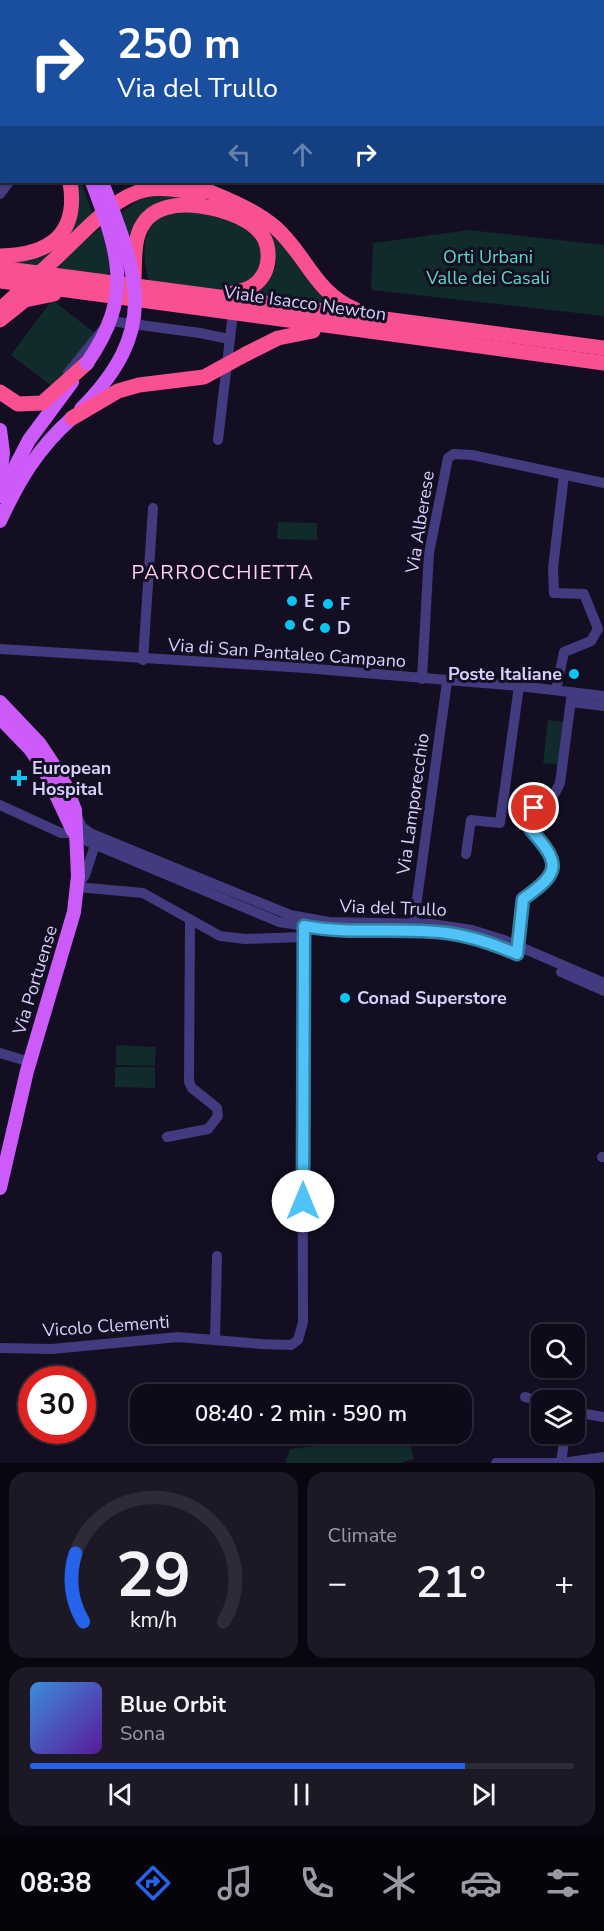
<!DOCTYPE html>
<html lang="en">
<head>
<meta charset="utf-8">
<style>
  :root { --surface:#0e0a19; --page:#1c1826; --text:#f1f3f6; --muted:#9b9aa2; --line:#2e2b38; --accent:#2563eb }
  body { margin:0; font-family:"Nunito Sans",sans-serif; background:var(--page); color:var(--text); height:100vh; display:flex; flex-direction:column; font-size:22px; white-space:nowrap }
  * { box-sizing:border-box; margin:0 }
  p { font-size:20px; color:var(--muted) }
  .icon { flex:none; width:33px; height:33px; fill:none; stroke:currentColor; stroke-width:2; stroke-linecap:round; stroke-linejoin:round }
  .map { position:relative; height:1463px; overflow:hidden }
  .panel { display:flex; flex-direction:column; gap:9px; padding:9px; background:#08060e; flex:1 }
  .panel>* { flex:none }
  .top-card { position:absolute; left:0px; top:0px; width:604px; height:183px; box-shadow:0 2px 4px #0004,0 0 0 2px var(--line); background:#1a4fa0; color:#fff; overflow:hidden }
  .controls { position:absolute; left:531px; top:1324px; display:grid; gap:12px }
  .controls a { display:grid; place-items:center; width:54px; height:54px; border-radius:12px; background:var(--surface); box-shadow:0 2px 4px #0004,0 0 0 2px var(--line); font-size:30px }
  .speed { position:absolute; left:18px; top:1366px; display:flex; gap:12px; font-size:30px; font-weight:700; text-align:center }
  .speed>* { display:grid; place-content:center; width:78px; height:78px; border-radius:50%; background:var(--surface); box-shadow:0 2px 4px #0004,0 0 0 2px var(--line); line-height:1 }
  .speed .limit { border:9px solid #d22; background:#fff; color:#111 }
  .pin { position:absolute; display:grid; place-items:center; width:51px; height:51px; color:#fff; margin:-26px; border:3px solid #fff; border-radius:50%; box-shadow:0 2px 6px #0007 }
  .me { position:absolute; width:66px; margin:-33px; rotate:0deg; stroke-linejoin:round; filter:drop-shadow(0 0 4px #0008) }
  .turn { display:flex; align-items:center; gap:21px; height:126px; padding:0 18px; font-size:27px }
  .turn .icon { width:78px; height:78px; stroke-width:2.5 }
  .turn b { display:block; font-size:42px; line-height:51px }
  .lanes { display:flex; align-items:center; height:57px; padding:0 18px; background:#0003; justify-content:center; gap:30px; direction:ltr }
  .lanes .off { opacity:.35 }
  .big { font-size:45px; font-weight:600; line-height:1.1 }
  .panel .card { flex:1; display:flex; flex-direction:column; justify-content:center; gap:9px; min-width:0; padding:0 21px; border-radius:18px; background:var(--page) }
  .panel .dial { align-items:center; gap:0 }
  .dial svg { height:156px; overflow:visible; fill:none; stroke:var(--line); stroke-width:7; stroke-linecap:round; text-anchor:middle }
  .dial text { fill:var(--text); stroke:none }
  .song { display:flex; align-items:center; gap:18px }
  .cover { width:72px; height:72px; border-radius:9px; background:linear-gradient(135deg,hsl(210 70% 55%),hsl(270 70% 35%)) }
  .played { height:6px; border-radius:3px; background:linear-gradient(90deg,var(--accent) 80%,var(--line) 80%) }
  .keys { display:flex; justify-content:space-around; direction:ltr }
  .heat { display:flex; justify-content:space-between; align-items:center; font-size:33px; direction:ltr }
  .panel .tiles { flex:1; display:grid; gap:9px; grid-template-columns:1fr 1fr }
  .card:last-child { grid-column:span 2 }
  .trip { position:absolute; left:130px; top:1384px; width:342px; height:60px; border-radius:18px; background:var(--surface); box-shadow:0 2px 4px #0004,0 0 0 2px var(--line); font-weight:600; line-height:60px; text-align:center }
  .tab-bar { display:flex; height:96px; justify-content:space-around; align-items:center; background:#06040a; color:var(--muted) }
  .tab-bar .icon { width:42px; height:42px }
  .tab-bar .selected { color:var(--accent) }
  .tab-bar b { font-size:27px; color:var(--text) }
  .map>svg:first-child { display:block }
  .green { fill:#112a2b }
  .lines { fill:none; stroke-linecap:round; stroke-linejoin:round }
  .minor { stroke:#433b7f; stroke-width:10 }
  .major { stroke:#cc5bf9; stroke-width:14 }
  .highway { stroke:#f95092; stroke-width:15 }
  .major-bridge { stroke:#cc5bf9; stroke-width:14 }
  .highway-bridge { stroke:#f95092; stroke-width:15 }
  .route-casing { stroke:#337fa1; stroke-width:15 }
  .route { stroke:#4fc3f7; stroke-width:10 }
  .poi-dot { fill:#09c5f1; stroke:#130e21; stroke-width:2 }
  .labels { text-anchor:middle; stroke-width:6; stroke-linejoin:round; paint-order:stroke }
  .park-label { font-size:18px; fill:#5fdac7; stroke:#130e21 }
  .street-label { font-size:18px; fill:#d9d0fd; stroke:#130e21 }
  .poi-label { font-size:18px; font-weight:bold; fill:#d9d0fd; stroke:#130e21; text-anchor:start }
  .neighbourhood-label { font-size:20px; letter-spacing:1.5px; fill:#fdd2ea; stroke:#130e21 }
</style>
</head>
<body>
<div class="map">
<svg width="604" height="1463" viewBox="0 0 604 1463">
  <rect width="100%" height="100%" fill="#130e21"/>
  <g class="green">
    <path d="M 75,182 L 81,182 L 94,217 L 37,267 L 0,263 L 60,240 L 79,210 Z"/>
    <path d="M 147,194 L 195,196 L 224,203 L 277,232 L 341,309 L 251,294 L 264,286 L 276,267 L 274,243 L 260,224 L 196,201 L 164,200 L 140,216 L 107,275 L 54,270 L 88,237 Z"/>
    <path d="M 195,209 C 227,216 242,222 265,246 C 265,252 267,260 265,265 C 254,305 177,286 149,281 C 142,257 142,237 155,216 Z"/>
    <path d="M 469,230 L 604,245 L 604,316 L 371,290 L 373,243 Z"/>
    <path d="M 52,300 L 95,333 L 54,388 L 11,355 Z"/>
    <path d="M 278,522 L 317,523 L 317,540 L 277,539 Z"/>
    <path d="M 548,720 L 565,722 L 559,765 L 543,763 Z"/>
    <path d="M 116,1045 L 156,1047 L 155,1066 L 116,1065 Z"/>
    <path d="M 115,1067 L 155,1067 L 155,1088 L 115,1087 Z"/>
    <path d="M 408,1435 L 414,1459 L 401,1463 L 285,1463 L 290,1449 Z"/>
  </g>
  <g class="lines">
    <g class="minor">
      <path d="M 67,0 L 67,2"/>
      <path d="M 235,0 L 235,2"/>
      <path d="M 411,2 L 412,0"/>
      <path d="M 0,63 L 2,75"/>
      <path d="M 0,104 L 2,102"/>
      <path d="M 0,194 L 9,182"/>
      <path d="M 68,373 L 110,321 L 200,333 L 229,339"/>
      <path d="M 218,440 L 233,313"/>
      <path d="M 0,649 L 305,668 L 519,686 L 604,696"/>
      <path d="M 143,660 L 153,508"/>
      <path d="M 422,679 L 429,553 L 448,458 L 454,454 L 472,455 L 604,483"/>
      <path d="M 556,690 L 564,652 L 591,641 L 598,629 L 584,594 L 554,593 L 553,568 L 564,475"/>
      <path d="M 571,702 L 604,706"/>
      <path d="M 0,805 L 61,833 L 80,833"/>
      <path d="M 77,816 L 82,827 L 92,834 L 290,915 L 329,922 L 431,924 L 472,930 L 504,940 L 604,983"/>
      <path d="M 74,832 L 84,840 L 279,922 L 337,931 L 445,933 L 476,939 L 513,952"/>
      <path d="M 95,845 L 85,875 L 77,887 L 143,893 L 220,936 L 245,939 L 302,937"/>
      <path d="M 466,854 L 471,820 L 500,823 L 519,686"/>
      <path d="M 413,928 L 447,682"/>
      <path d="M 518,950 L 523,899 C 561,872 562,864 530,830 L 534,808 L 555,793 L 560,783 L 572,692"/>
      <path d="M 561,972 L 604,991"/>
      <path d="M 0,1053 L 30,1062"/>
      <path d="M 167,1137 L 208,1129 L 218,1116 L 217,1108 L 192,1088 L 189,1082 L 190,921"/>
      <path d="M 602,1157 L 604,1157"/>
      <path d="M 215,1339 L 217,1256"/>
      <path d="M 0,1348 L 52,1349 L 178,1337 L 261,1344 L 291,1345 L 298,1340 L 303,1322 L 302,937 L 306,919"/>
      <path d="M 525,1397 L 542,1402"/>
      <path d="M 574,1412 L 604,1417"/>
      <path d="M 496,1463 L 558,1463"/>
      <path d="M 561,1463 L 565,1434"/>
      <path d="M 562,1463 L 604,1457"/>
    </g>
    <g class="major">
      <path d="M 44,0 L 45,2"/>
      <path d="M 55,0 L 56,2"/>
      <path d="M 0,430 L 3,453 L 0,476"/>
      <path d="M 0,496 L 29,440 L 72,382"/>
      <path d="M 0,521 C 19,480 38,448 72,418"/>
      <path d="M 0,702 L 39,743 L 63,779 L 75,810 L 78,876 L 74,912 L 27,1071 L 0,1188"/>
      <path d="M 0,718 L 30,749 L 44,769 L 73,831"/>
    </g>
    <g class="highway">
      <path d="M 186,182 C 216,195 252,207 276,228 C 307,256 314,292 356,310"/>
      <path d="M 0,256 C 50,255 79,234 70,182"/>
      <path d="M 57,257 C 80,236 114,196 145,190 C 163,186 183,191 201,193"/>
      <path d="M 0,268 L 604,348"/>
      <path d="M 134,278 C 135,261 133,239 143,224 C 163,191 232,207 256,228 C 273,243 272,272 254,285 C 246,291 237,292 228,294"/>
      <path d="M 0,281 L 604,363"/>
      <path d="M 0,320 L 25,300 L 54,294"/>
      <path d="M 246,354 L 278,338 L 313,331"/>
      <path d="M 0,392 L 18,404 L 42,403 L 87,363"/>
    </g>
    <g class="major-bridge">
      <path d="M 87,363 C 134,295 119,253 92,182"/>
      <path d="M 81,409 C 161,328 138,276 102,182"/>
    </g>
    <g class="highway-bridge">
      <path d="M 4,306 L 57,257"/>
      <path d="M 72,418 L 118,391 L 139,385 L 204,377 L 246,354"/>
    </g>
  </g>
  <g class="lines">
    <defs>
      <path id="route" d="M 303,1201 L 304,926 C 352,935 399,927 447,933 C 471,936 494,944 517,954 L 523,899 C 561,872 561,864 531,830 L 534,808"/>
    </defs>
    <use href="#route" class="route-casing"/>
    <use href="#route" class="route"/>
  </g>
  <g class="poi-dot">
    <circle cx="292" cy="601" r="6"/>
    <circle cx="328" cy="604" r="6"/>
    <circle cx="290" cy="625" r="6"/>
    <circle cx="325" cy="628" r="6"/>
    <circle cx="574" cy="674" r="6"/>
    <path d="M16 769h6v6h6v6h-6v6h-6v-6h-6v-6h6z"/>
    <circle cx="345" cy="998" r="6"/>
  </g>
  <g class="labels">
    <g class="park-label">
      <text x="488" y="263">Orti Urbani<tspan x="488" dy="21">Valle dei Casali</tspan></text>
    </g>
    <g class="street-label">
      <text transform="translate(305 303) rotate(8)" y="6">Viale Isacco Newton</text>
      <text transform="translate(420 522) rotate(-81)" y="6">Via Alberese</text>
      <text transform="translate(287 653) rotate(4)" y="6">Via di San Pantaleo Campano</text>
      <text transform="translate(413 804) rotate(-82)" y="6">Via Lamporecchio</text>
      <text transform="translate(393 908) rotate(2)" y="6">Via del Trullo</text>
      <text transform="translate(35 980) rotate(-73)" y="6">Via Portuense</text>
      <text transform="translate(106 1326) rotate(-4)" y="6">Vicolo Clementi</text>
    </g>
    <g class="poi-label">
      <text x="304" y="607">E</text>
      <text x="340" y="610">F</text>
      <text x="302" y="631">C</text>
      <text x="337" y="634">D</text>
      <text x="562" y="680" text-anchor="end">Poste Italiane</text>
      <text x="32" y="774">European<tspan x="32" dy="21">Hospital</tspan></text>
      <text x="357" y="1004">Conad Superstore</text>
    </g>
    <g class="neighbourhood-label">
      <text x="223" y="579">PARROCCHIETTA</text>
    </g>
  </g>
</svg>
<div class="controls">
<a><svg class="icon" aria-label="search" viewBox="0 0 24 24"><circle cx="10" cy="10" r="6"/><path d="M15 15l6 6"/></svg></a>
<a><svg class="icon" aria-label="layers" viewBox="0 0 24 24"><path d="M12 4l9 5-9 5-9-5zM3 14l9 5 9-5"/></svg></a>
</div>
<div class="speed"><div class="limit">30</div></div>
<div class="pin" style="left:534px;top:808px;background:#d93025"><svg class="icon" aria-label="arrive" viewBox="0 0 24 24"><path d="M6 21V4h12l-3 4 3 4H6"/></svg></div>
<svg class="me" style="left:303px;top:1201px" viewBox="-20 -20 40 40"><circle r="19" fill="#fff"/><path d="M0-13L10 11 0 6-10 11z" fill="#4fc3f7"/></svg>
<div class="trip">08:40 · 2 min · 590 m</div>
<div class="top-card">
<div class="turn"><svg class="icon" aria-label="right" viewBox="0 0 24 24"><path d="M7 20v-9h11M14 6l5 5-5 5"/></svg><div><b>250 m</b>Via del Trullo</div></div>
<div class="lanes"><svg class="icon off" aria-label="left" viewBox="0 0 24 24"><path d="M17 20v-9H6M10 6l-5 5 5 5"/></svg><svg class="icon off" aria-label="ahead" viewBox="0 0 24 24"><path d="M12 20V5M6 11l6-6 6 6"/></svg><svg class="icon" aria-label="right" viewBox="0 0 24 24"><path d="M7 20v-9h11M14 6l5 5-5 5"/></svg></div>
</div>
</div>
<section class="panel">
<div class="tiles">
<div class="card dial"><svg viewBox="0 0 100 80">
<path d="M14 69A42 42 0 1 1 86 69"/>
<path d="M14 69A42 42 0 0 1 10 34" stroke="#2563eb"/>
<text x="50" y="56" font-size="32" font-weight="700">29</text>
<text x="50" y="72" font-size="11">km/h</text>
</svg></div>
<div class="card"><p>Climate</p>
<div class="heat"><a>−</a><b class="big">21°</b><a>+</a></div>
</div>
<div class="card">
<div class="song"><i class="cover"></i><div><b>Blue Orbit</b><p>Sona</p></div></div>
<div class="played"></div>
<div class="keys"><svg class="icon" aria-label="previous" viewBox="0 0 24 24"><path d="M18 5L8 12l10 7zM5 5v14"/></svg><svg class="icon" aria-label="pause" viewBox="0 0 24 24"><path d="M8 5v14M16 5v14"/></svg><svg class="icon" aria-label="next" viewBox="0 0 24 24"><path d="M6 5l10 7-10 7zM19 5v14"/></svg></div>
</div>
</div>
</section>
<nav class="tab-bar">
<b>08:38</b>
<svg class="icon selected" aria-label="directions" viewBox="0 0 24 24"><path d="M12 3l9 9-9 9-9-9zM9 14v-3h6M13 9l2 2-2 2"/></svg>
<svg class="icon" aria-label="music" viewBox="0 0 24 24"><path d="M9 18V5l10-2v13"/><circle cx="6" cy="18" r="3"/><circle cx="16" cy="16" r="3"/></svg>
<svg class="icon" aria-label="phone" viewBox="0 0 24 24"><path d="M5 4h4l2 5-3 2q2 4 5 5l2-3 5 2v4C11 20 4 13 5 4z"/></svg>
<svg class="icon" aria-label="climate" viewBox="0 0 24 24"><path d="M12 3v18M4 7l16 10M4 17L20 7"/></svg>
<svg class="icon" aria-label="car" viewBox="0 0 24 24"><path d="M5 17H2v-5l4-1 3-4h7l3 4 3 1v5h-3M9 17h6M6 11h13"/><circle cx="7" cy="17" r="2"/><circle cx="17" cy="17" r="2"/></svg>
<svg class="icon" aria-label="filters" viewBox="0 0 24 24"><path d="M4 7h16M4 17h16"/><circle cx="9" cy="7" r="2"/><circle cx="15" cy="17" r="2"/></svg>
</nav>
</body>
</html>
